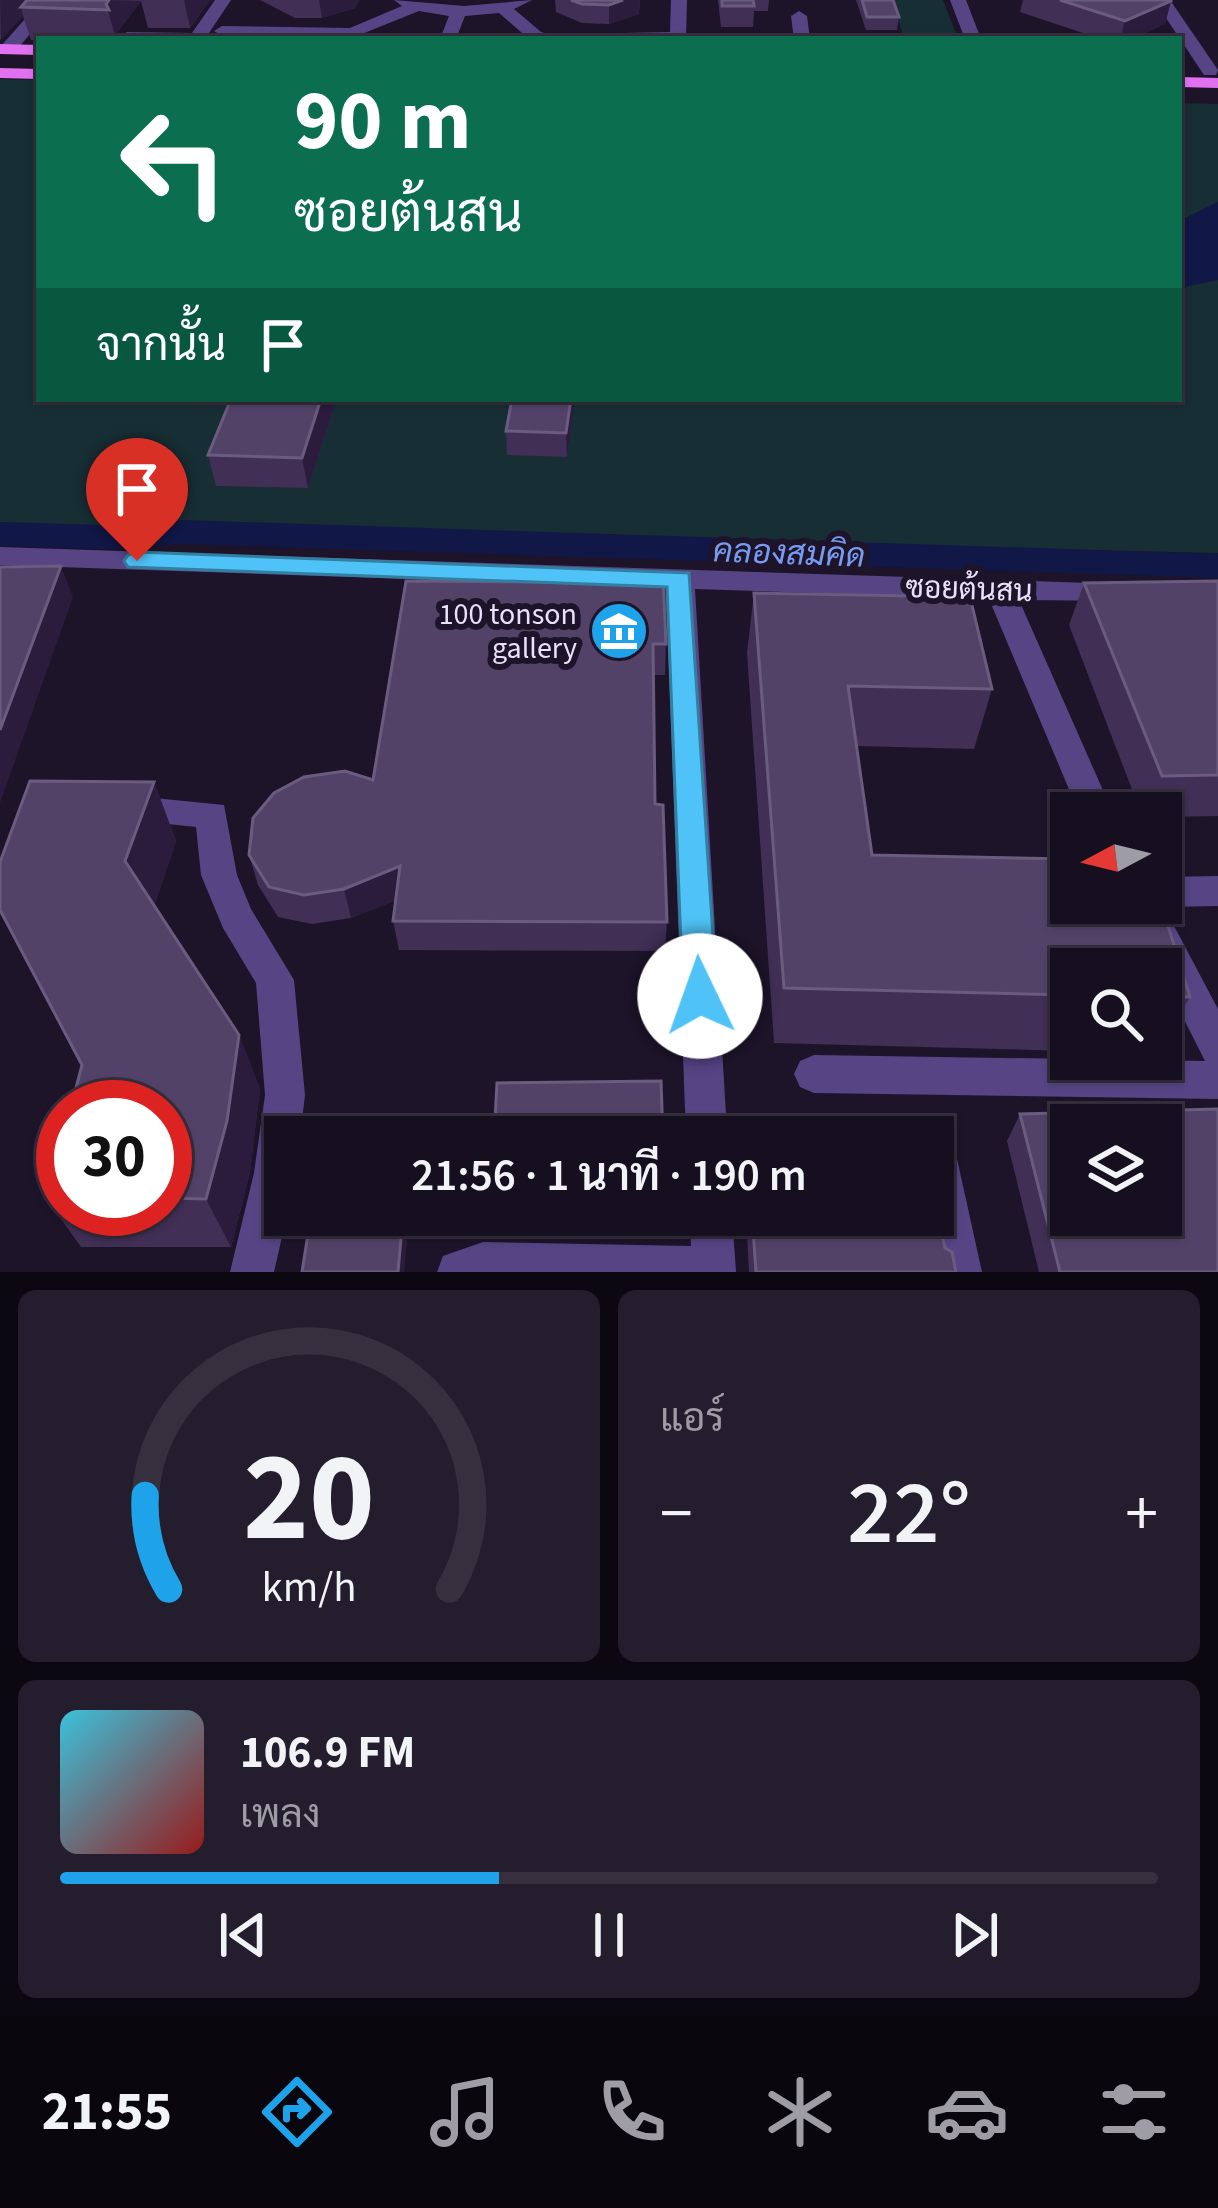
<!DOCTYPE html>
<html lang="th">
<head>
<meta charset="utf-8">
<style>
  :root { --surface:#160f20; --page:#231d2d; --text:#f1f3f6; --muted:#9e9ca5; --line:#352f3e; --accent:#1ea3ea }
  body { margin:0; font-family:"Source Sans 3",Sarabun,sans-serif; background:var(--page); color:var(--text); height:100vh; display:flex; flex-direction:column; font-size:45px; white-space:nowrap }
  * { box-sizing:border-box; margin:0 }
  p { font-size:39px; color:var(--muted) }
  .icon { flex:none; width:66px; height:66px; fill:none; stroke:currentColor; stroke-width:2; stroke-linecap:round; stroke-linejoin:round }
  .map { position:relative; height:1272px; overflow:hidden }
  .panel { display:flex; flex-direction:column; gap:18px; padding:18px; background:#0c0812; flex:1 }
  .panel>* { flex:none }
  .hud { position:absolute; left:36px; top:36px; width:1146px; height:366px; border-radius:0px; box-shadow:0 3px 9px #0004,0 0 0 3px var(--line); background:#0b6e4f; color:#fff; overflow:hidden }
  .needle { width:78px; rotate:263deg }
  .tools { position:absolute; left:1050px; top:792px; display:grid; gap:24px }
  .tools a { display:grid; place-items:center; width:132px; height:132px; border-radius:0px; background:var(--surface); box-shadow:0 3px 9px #0004,0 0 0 3px var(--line); font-size:60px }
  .speed { position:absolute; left:36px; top:1080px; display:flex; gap:24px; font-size:60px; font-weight:700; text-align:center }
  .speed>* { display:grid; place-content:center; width:156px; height:156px; border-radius:50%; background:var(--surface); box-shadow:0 3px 9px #0004,0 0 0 3px var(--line); line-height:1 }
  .speed .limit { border:18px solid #d22; background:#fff; color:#111 }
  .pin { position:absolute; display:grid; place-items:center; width:102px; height:102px; color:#fff; margin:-123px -51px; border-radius:50% 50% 50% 0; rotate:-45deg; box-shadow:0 0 12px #0007 }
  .pin .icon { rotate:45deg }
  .me { position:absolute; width:132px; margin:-66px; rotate:357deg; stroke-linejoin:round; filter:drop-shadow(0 0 9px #0008) }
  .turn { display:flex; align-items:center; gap:42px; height:252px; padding:0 60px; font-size:54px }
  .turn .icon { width:156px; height:156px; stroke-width:2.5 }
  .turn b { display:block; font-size:84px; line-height:102px }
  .then { display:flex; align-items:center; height:114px; padding:0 60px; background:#0003; gap:24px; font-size:45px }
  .big { font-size:90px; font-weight:600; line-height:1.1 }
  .panel .card { flex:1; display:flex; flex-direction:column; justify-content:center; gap:18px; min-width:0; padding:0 42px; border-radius:18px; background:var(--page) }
  .panel .dial { align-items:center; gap:0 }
  .dial svg { height:312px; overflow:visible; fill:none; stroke:var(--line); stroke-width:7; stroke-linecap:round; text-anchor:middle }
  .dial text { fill:var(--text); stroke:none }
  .song { display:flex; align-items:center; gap:36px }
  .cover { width:144px; height:144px; border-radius:18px; background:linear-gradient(135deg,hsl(190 70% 55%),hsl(0 70% 35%)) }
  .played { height:12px; border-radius:6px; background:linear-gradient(90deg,var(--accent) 40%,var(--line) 40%) }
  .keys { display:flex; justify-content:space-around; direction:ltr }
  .heat { display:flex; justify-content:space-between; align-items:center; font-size:66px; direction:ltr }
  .panel .tiles { flex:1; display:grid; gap:18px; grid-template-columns:1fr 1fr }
  .card:last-child { grid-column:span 2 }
  .trip { position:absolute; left:264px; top:1116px; width:690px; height:120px; border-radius:0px; background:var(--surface); box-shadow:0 3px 9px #0004,0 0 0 3px var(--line); font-weight:600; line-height:120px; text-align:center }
  .tabs { display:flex; height:192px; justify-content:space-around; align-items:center; background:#09060d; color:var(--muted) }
  .tabs .icon { width:84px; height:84px }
  .tabs .on { color:var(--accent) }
  .tabs b { font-size:54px; color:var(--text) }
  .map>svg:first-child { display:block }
  .green { fill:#172e34 }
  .water { fill:#111746 }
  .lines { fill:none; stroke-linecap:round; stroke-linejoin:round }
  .canal { fill:#111746; fill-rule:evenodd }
  .minor { fill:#564485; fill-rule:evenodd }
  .major { fill:#e271f2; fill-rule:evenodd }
  .wall { fill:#412f56 }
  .shaded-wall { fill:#2b1c3d }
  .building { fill:#534268; stroke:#6b5b7f; stroke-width:3; fill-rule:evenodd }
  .route { fill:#4fc3f7; stroke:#337fa1; stroke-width:3 }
  .labels { text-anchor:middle; stroke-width:12; stroke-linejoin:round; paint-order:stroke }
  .street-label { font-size:30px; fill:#eae0fc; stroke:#1d142a }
  .poi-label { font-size:30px; fill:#eae0fc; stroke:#1d142a; text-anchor:end }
  .water-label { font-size:33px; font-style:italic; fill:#789bf2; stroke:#1d142a }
</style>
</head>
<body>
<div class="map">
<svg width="1218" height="1272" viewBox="0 0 1218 1272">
  <rect width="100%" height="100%" fill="#1d142a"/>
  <g class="green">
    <path d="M 893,0 L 943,0 L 958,39 L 904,39 Z"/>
    <path d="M 0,79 L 39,80 L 39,399 L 1179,399 L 1179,103 L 1218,104 L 1218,553 L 0,526 Z"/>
  </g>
  <path class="water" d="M 1218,202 L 1218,280 L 1179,288 L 1179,221 Z"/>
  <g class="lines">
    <path class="canal" d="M 183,520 L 1218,554 L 1218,578 L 183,544 L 105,549 L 0,546 L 0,522 L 105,525 Z"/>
    <g class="minor">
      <path d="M 42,0 L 59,0 L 13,54 L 1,54 L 1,46 Z"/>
      <path d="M 215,0 L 231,0 L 205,39 L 119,37 L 127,32 L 192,33 Z"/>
      <path d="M 394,0 L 464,6 L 532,0 L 514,9 L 541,32 L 565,39 L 529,39 L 499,13 L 465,16 L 456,39 L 440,39 L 449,16 L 419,11 L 352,38 L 222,36 L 214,31 L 222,26 L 350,28 L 402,6 Z"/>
      <path d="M 671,0 L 687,0 L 686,39 L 567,39 L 575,34 L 670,32 Z"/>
      <path d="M 950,0 L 966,0 L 981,39 L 965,39 Z"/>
      <path d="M 1154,0 L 1170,0 L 1218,70 L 1216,75 L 1204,75 Z"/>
      <path d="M 799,11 L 807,16 L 810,39 L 794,39 L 791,16 Z"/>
      <path d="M 0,547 L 1121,584 L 1131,587 L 1136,594 L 1131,601 L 1019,600 L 1113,813 L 1079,813 L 989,599 L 695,589 L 726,1115 L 784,1115 L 799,1121 L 805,1135 L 686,1137 L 666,588 L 0,565 Z"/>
      <path d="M 124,795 L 224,805 L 237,875 L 251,909 L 294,980 L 305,1095 L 300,1137 L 285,1137 L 287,1215 L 274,1272 L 230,1272 L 254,1173 L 265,1095 L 256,983 L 223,928 L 201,875 L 196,827 L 112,818 L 107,808 L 112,798 Z"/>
      <path d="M 1218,876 L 1218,906 L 1164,907 L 1218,1009 L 1218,1099 L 814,1093 L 800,1087 L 794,1074 L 800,1061 L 814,1055 L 1205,1061 L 1125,903 L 1161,903 L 1161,877 Z"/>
      <path d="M 933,1125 L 948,1131 L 954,1145 L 982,1272 L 938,1272 L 926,1215 L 933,1215 L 933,1137 L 916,1137 Z"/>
      <path d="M 690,1215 L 732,1215 L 736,1272 L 437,1272 L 443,1256 L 483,1242 L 691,1246 Z"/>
    </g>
    <g class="major">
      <path d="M 0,44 L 39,45 L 39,55 L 0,54 Z"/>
      <path d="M 0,68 L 39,69 L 39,79 L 0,78 Z"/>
      <path d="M 1179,77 L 1218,78 L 1218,88 L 1179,87 Z"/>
    </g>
  </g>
  <g class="wall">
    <path d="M 0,0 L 210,0 L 190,28 L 148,28 L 141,1 L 115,35 L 116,39 L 39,39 L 39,41 L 31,40 L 23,16 L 0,40 Z"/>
    <path d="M 260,0 L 359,0 L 355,8 L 322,18 L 295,18 Z"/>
    <path d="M 555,0 L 640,0 L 639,14 L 609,24 L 582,23 L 556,12 Z"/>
    <path d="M 718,0 L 769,0 L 768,11 L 754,11 L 753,27 L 721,27 Z"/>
    <path d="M 856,0 L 893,0 L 899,17 L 897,30 L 866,30 Z"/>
    <path d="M 1023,0 L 1171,0 L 1165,24 L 1132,39 L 1101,39 L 1020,12 Z"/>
    <path d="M 337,399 L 308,488 L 216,486 L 208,455 Z"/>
    <path d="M 575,399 L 567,457 L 507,455 L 506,431 Z"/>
    <path d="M 406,581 L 666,644 L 665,675 L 653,675 L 655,804 L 667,922 L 665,951 L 399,950 L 393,921 L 396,900 L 351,918 L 312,924 L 278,917 L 258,885 L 249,855 L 373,780 Z"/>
    <path d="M 1218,581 L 1218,816 L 1161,817 L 1161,813 L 1141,813 L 1069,625 L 1084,583 Z"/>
    <path d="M 754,593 L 970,597 L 992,689 L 974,749 L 857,746 L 872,855 L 1071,859 L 1071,903 L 1161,903 L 1190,997 L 1161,1047 L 1161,969 L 1071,969 L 1071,1051 L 774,1043 L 747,653 Z"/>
    <path d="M 154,782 L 176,841 L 154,906 L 239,1035 L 260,1089 L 250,1172 L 231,1247 L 81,1247 L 46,1198 L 63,1136 L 63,1209 L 165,1209 L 165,1107 L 82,1065 Z"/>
    <path d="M 1020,1114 L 1218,1272 L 1039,1272 L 1007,1141 Z"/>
    <path d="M 933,1142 L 939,1185 L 934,1198 L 945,1248 L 956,1272 L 749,1272 L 746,1215 L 933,1215 Z"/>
    <path d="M 490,1215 L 666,1215 L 665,1237 L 493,1238 Z"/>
  </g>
  <g class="shaded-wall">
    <path d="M 0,0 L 38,0 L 21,7 L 23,16 L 1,40 Z"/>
    <path d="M 109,0 L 141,1 L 115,35 L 106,4 Z"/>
    <path d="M 184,0 L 210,0 L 190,28 Z"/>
    <path d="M 319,0 L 359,0 L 355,8 L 322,18 Z"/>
    <path d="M 623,0 L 640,0 L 639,14 L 609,24 L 609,5 Z"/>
    <path d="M 1171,1 L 1165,24 L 1132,39 L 1120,39 L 1125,21 Z"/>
    <path d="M 321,399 L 337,399 L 308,488 L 302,458 Z"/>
    <path d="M 571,399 L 575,399 L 567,457 L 566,433 Z"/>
    <path d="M 61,566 L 73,597 L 0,803 L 0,730 Z"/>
    <path d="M 154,782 L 176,841 L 150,919 L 125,861 Z"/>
    <path d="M 400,866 L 406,896 L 351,918 L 344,889 Z"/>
    <path d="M 239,1035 L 260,1089 L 250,1172 L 231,1247 L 206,1199 Z"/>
    <path d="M 403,1216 L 408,1233 L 404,1272 L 398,1272 Z"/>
  </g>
  <g class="building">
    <path d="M 27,0 L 109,0 L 106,4 L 109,10 L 21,7 Z"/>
    <path d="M 571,0 L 623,0 L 609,5 L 582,4 Z"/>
    <path d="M 722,0 L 753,0 L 754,6 L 722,6 Z"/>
    <path d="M 862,0 L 893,0 L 899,17 L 867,17 Z"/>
    <path d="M 1060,0 L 1171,0 L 1171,1 L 1125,21 Z"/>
    <path d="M 231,399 L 321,399 L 302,458 L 208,455 Z"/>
    <path d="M 512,399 L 571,399 L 566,433 L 506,431 Z"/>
    <path d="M 61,566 L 0,730 L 0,567 Z"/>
    <path d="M 550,572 L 663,574 L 666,644 L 653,644 L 655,804 L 663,805 L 667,922 L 393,921 L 400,866 L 344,889 L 304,895 L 269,887 L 249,855 L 253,818 L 274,793 L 304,777 L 345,771 L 373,780 L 406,581 L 549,582 Z"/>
    <path d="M 1218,581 L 1218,775 L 1162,776 L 1084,583 Z"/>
    <path d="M 754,593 L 970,597 L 992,689 L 848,686 L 872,855 L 1071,859 L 1071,903 L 1161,903 L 1190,997 L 1161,997 L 1161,969 L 1071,969 L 1071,995 L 784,988 Z"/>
    <path d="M 30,781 L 154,782 L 125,861 L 239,1035 L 227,1121 L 206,1199 L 165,1198 L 165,1107 L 71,1107 L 82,1065 L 0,910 L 0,862 Z"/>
    <path d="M 661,1081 L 663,1137 L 494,1137 L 497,1083 Z"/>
    <path d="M 1218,1109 L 1218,1272 L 1060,1272 L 1020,1114 ZM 1071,1125 L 1161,1125 L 1161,1215 L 1071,1215 Z"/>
    <path d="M 325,1129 L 397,1129 L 396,1137 L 324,1137 Z"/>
    <path d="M 746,1133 L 932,1134 L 932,1137 L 746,1137 Z"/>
    <path d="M 63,1136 L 63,1198 L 46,1198 Z"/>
    <path d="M 933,1142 L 939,1185 L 933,1190 Z"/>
    <path d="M 933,1195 L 945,1248 L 952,1252 L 956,1272 L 756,1272 L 752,1215 L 933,1215 Z"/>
    <path d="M 311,1215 L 403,1216 L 398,1272 L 302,1272 Z"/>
    <path d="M 490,1215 L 666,1215 L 666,1217 L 490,1218 Z"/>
  </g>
  <path class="route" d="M 137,552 L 689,573 L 717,996 L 712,1007 L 700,1011 L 688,1007 L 683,996 L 667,587 L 128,567 L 124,561 L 128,555 Z"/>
  <defs>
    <symbol id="museum-disc" viewBox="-11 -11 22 22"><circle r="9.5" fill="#1ea3ea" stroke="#1d142a"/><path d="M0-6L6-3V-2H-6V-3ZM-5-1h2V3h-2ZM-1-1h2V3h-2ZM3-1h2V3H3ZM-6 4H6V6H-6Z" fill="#fff"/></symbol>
  </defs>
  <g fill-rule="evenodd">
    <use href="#museum-disc" x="586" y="598" width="66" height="66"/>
  </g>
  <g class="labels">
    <g class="street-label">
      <text transform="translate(969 589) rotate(2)" y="10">ซอยต้นสน</text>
    </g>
    <g class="poi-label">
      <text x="577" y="624">100 tonson<tspan x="577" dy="34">gallery</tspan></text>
    </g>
    <g class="water-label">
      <text transform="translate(789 552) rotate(2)" y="12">คลองสมคิด</text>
    </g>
  </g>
</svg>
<div class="tools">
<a><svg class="needle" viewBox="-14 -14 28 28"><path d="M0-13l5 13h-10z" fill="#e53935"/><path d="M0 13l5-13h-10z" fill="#9e9ca5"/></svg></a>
<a><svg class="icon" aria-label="search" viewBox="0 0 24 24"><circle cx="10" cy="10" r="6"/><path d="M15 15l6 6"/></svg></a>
<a><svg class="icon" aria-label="layers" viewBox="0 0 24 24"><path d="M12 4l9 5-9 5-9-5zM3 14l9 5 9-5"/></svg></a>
</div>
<div class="speed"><div class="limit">30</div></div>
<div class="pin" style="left:137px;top:561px;background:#d93025"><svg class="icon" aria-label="arrive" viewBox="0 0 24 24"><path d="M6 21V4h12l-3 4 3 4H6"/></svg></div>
<svg class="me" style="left:700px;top:996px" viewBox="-20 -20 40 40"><circle r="19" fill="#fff"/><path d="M0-13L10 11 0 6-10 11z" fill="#4fc3f7"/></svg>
<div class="trip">21:56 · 1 นาที · 190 m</div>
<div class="hud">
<div class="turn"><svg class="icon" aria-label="left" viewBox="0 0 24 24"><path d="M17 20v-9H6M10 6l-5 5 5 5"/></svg><div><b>90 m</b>ซอยต้นสน</div></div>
<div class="then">จากนั้น<svg class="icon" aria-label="arrive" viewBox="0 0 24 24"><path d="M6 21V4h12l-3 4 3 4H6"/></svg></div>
</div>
</div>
<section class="panel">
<div class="tiles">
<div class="card dial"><svg viewBox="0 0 100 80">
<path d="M14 69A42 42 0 1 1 86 69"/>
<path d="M14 69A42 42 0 0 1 8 45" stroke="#1ea3ea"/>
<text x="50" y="56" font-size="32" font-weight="700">20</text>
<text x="50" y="72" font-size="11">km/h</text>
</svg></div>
<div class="card"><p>แอร์</p>
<div class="heat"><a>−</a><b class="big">22°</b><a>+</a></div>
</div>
<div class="card">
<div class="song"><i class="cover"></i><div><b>106.9 FM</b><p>เพลง</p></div></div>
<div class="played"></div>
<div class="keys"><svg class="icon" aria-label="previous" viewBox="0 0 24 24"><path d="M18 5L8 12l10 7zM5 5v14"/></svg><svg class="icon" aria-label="pause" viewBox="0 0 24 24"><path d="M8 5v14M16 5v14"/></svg><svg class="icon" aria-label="next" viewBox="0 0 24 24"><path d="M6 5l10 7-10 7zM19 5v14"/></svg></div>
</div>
</div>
</section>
<nav class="tabs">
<b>21:55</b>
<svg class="icon on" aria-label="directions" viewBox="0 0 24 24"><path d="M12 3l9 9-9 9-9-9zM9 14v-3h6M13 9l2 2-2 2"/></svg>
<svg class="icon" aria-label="music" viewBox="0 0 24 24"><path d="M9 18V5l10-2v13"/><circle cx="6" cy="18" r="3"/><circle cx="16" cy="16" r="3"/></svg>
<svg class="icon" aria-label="phone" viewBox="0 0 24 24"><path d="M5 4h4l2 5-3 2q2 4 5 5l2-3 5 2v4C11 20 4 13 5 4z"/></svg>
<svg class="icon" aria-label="climate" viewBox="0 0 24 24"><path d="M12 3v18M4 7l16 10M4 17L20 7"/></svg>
<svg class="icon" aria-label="car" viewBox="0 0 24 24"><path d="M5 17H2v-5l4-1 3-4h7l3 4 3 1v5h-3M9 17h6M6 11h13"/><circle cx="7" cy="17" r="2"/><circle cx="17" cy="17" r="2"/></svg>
<svg class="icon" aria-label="filters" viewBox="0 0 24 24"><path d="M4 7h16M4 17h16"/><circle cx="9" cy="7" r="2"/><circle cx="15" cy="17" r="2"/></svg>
</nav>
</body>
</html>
